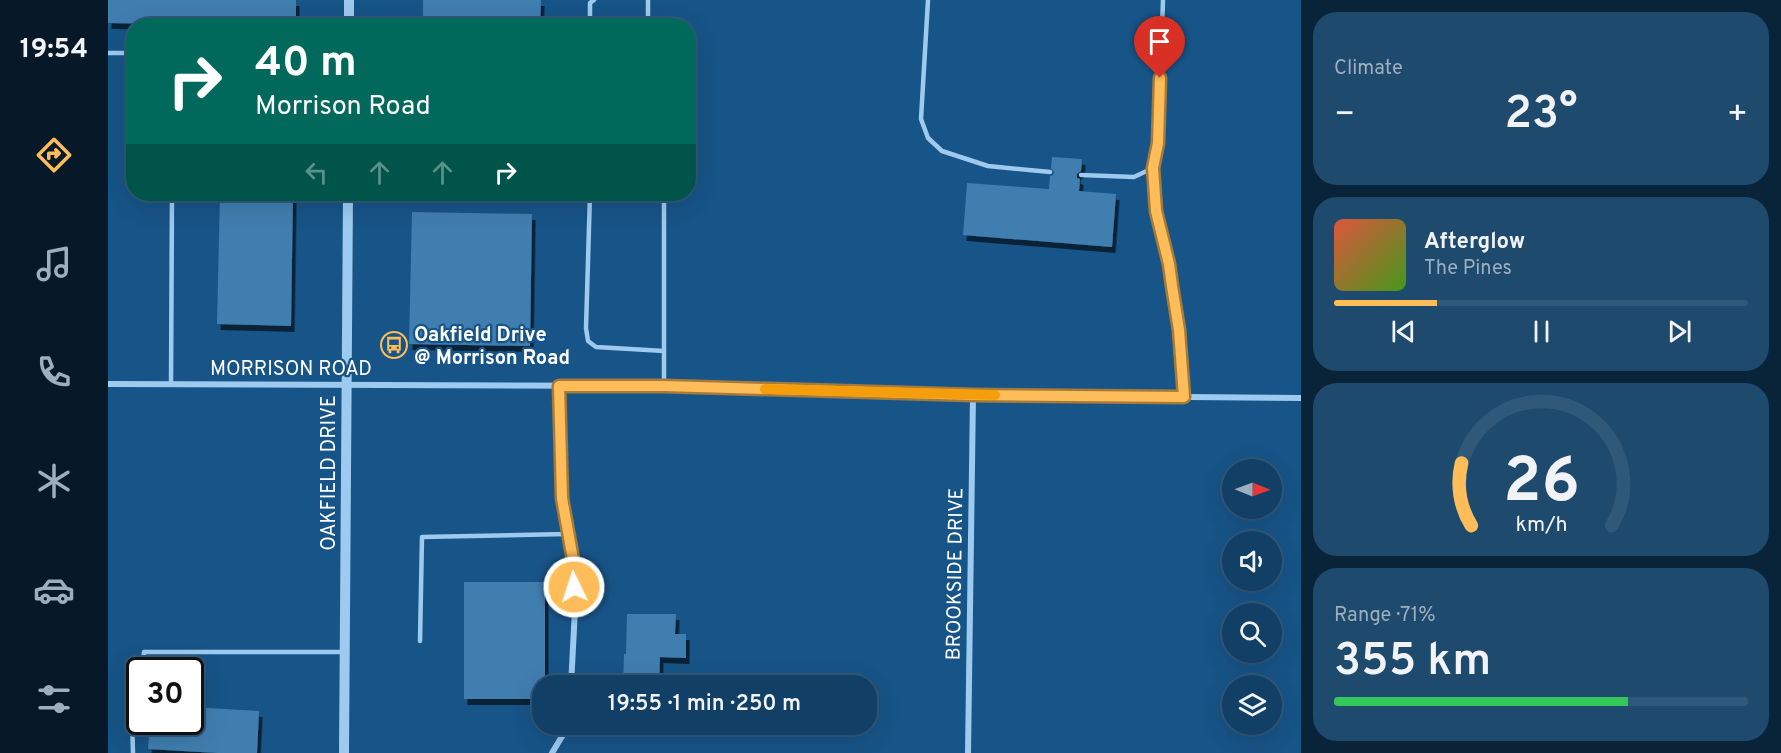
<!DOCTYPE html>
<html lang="en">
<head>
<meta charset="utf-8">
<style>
  :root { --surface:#113f65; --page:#1e4a6e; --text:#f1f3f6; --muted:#9cafbf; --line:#305879; --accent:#ffbd59 }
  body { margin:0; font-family:Overpass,sans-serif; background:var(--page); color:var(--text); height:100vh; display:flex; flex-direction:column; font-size:22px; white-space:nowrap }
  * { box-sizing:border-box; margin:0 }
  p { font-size:20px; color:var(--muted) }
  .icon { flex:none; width:33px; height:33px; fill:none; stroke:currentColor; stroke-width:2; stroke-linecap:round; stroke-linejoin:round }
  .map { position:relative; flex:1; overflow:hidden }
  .side { display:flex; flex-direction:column; gap:12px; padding:12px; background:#092338; width:480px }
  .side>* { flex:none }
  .top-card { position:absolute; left:18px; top:18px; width:570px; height:183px; border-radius:24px; box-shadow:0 6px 24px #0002,0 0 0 2px var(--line); background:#00695c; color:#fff; overflow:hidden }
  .needle { width:39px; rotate:91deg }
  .buttons { position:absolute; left:1114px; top:459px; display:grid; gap:12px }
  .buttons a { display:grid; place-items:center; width:60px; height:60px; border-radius:50%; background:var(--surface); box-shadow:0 6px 24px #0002,0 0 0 2px var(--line); font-size:30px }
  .speed { position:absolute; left:18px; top:657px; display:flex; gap:12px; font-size:30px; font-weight:700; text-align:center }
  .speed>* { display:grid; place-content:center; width:78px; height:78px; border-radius:50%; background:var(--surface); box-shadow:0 6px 24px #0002,0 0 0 2px var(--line); line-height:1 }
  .speed .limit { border:3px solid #111; border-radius:9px; background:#fff; color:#111 }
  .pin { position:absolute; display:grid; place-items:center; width:51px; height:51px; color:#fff; margin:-62px -26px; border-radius:50% 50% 50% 0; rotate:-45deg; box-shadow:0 0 6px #0007 }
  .pin .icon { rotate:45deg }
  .me { position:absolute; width:66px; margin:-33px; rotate:356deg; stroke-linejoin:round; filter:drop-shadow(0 0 4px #0008) }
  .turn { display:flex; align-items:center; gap:21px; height:126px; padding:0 30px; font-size:27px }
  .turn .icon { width:78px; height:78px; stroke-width:2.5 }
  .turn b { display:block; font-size:42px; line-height:51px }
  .lanes { display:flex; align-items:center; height:57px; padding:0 30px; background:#0003; justify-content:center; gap:30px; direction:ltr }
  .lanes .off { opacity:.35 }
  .big { font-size:45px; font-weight:600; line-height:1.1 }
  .side .card { flex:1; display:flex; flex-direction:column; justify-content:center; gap:9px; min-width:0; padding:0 21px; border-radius:24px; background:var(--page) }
  .side .dial { align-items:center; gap:0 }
  .dial svg { height:156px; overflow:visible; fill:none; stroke:var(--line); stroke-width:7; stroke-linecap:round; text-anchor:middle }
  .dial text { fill:var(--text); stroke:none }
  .song { display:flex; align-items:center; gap:18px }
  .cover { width:72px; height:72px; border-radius:9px; background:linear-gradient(135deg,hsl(10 70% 55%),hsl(100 70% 35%)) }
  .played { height:6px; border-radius:3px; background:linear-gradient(90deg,var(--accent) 25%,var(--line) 25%) }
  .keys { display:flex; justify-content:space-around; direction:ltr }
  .heat { display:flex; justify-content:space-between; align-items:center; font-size:33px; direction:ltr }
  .charge { height:9px; border-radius:4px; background:linear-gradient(90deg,#34c759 71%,var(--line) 0) }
  .trip { position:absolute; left:424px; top:675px; width:345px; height:60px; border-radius:24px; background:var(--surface); box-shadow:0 6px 24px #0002,0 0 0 2px var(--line); font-weight:600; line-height:60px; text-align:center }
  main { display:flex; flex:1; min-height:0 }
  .dock { display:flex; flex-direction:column; width:108px; justify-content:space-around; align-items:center; background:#071928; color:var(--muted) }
  .dock .icon { width:42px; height:42px }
  .dock .selected { color:var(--accent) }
  .dock b { font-size:27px; color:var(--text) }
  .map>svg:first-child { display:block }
  .building { fill:#3f7eb0; filter:url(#shadow) }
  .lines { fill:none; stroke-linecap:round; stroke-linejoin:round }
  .service { stroke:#9dcaee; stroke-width:4.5 }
  .minor { stroke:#9dcaee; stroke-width:6 }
  .tertiary { stroke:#9dcaee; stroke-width:10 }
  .route-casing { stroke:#a67b3a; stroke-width:15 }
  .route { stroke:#ffbd59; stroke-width:10 }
  .slow { stroke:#f59e0b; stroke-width:10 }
  .labels { text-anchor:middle; stroke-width:4.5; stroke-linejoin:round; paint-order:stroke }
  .poi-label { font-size:20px; font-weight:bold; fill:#fff; stroke:#175487; text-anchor:start }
  .street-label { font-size:20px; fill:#fff; stroke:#175487 }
</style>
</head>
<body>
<main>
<nav class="dock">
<b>19:54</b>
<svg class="icon selected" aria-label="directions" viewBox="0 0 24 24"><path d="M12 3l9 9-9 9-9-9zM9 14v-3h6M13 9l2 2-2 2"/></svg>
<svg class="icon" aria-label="music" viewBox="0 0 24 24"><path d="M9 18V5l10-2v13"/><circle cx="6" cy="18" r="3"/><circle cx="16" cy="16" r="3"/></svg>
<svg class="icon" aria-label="phone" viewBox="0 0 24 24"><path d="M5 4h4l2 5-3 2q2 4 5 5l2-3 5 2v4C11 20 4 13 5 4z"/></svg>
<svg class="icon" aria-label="climate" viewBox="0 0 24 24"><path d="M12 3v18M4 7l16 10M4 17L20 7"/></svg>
<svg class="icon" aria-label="car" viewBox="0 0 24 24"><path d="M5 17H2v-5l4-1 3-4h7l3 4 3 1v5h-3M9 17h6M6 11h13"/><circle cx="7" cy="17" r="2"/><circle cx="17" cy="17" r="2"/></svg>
<svg class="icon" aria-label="filters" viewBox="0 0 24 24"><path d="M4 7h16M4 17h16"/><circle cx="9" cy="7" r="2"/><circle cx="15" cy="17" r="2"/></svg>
</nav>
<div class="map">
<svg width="1193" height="753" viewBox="0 0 1193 753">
  <defs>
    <filter id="shadow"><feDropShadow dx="3.5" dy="6" stdDeviation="0" flood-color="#0009"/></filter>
  </defs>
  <rect width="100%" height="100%" fill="#175487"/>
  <g class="building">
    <path d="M 0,0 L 188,0 L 188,26 L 0,23 Z"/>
    <path d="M 315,0 L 433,0 L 432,26 L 315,26 Z"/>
    <path d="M 944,157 L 974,159 L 973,171 L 969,174 L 969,178 L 972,179 L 971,191 L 1008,194 L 1004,247 L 855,235 L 859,183 L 941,189 L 942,176 L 945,175 L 946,172 L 943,168 Z"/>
    <path d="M 112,194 L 185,194 L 183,326 L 109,324 Z"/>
    <path d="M 304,212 L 424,214 L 422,346 L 301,344 Z"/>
    <path d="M 356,582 L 437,582 L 437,686 L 435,686 L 435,699 L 356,699 Z"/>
    <path d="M 519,614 L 568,614 L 567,634 L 578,634 L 578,658 L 552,657 L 551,686 L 515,686 L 516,654 L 518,654 Z"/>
    <path d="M 82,707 L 151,711 L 149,753 L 110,753 L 40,749 L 42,722 L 82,722 Z"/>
  </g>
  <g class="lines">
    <g class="service">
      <path d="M 540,0 L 540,26"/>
      <path d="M 820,0 L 813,119 L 820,138 L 834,151 L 880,166 L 942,172"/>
      <path d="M 482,26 L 482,3 L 486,0"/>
      <path d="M 0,53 L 26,53"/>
      <path d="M 1045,168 L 1048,211 L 1061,264 L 1071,330 L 1076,397"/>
      <path d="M 973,175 L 1026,177 L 1045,168 L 1050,143 L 1055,0"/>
      <path d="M 482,194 L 478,328 L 480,341 L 488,347 L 556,351"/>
      <path d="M 553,194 L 556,203 L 556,386"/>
      <path d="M 63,384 L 64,194"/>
      <path d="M 312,641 L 314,537 L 459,534"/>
      <path d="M 34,670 L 36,652 L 237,652"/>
      <path d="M 25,753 L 24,717 L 32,693"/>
    </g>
    <g class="minor">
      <path d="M 0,384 L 556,386 L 865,395 L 1193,398"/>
      <path d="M 451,386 L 454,498 L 466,565 L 467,609 L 463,686"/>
      <path d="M 444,753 L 456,733 L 457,724"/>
      <path d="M 860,753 L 865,395"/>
    </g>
    <g class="tertiary">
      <path d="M 241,26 L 241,0"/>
      <path d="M 236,753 L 240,194"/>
    </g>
  </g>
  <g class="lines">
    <defs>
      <path id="route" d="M 466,587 L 466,565 L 454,498 L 451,386 L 556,386 L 865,395 L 1076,397 L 1071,330 L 1064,286 L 1061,264 L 1048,211 L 1045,168 L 1050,143 L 1052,78"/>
    </defs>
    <use href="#route" class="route-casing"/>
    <use href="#route" class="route"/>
    <path class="slow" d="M 657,389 L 887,395"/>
  </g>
  <defs>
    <symbol id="bus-ring" viewBox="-11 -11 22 22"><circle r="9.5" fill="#175487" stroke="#ffbd59" stroke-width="1.5"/><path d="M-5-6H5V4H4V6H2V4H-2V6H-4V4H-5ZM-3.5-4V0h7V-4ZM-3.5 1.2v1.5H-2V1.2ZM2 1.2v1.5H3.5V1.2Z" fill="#ffbd59"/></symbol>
  </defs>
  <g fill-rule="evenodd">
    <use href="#bus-ring" x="271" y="330" width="30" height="30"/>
  </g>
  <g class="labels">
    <g class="poi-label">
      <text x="306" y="341">Oakfield Drive<tspan x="306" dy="23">@ Morrison Road</tspan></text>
    </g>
    <g class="street-label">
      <text x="183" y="375">MORRISON ROAD</text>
      <text transform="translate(220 473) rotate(-90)" y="7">OAKFIELD DRIVE</text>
      <text transform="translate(846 574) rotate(-89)" y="7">BROOKSIDE DRIVE</text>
    </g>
  </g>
</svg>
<div class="buttons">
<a><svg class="needle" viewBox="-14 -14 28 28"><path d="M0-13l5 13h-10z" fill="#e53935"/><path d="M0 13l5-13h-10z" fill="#9cafbf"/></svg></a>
<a><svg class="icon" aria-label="sound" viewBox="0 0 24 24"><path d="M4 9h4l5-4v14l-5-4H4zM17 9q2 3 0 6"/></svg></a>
<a><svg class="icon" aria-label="search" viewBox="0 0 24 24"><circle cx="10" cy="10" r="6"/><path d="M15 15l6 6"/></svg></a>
<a><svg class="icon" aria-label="layers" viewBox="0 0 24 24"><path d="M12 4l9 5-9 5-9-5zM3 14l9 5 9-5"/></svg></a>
</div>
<div class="speed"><div class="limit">30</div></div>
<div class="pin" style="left:1052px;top:78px;background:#d93025"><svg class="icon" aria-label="arrive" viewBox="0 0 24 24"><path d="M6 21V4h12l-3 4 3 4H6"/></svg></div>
<svg class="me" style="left:466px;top:587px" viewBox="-20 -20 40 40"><circle r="17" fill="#ffbd59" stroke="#fff" stroke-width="3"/><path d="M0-11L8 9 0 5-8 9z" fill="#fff"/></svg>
<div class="trip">19:55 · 1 min · 250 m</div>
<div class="top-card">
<div class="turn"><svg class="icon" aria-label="right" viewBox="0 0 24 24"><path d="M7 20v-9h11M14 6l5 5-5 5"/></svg><div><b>40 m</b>Morrison Road</div></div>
<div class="lanes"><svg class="icon off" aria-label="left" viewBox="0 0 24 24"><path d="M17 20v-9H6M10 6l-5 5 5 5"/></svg><svg class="icon off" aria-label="ahead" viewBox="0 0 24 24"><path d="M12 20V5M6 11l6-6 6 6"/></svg><svg class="icon off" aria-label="ahead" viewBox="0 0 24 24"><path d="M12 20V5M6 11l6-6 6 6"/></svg><svg class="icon" aria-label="right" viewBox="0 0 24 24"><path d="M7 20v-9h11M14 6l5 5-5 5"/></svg></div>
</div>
</div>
<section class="side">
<div class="card"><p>Climate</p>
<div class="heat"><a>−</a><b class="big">23°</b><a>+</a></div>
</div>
<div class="card">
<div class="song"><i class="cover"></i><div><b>Afterglow</b><p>The Pines</p></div></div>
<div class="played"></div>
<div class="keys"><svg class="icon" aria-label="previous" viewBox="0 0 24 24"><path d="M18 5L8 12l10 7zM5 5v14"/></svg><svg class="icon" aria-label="pause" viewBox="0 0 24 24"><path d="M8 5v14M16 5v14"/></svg><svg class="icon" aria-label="next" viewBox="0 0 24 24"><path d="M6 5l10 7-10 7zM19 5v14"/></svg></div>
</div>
<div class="card dial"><svg viewBox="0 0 100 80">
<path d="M14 69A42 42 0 1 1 86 69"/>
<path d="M14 69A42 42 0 0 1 9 37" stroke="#ffbd59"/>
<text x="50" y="56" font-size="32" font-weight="700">26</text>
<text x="50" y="72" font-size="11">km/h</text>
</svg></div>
<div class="card"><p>Range · 71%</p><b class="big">355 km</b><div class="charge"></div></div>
</section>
</main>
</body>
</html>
